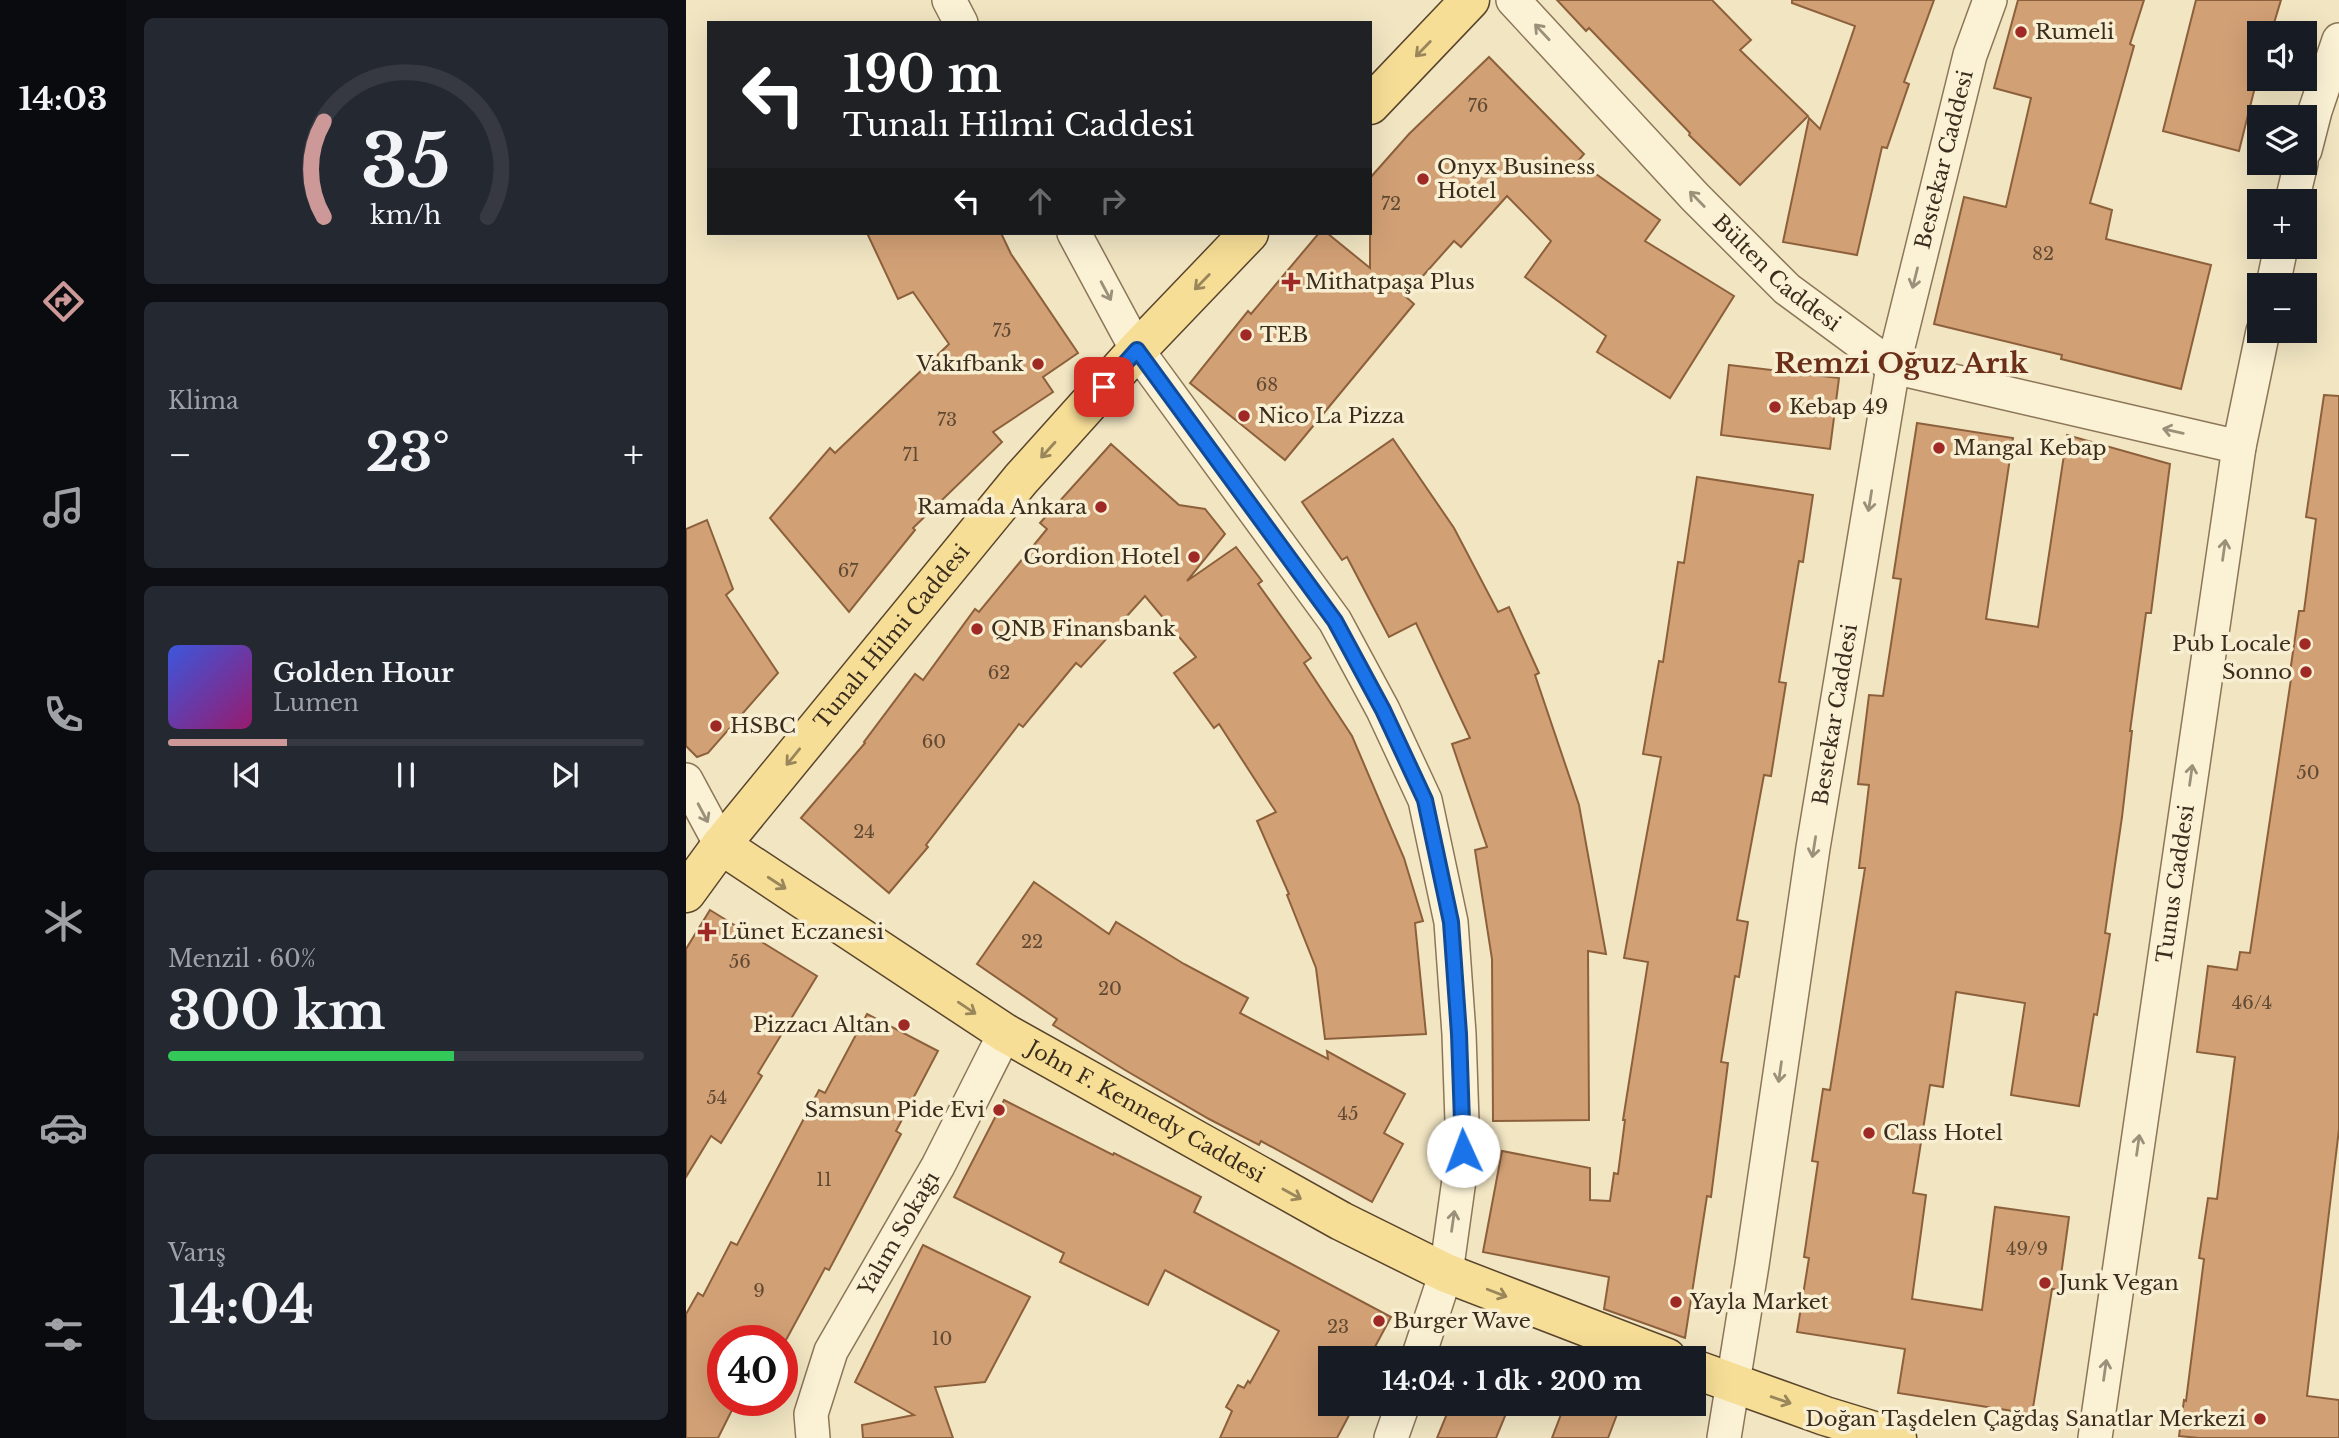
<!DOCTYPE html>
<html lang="tr">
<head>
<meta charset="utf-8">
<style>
  :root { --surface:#171b24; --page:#242831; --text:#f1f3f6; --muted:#9ea1a6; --line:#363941; --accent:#cc9898 }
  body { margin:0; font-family:"Libre Baskerville",serif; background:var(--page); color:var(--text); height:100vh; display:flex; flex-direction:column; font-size:26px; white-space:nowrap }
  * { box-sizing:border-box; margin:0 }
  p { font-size:23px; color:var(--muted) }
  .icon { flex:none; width:38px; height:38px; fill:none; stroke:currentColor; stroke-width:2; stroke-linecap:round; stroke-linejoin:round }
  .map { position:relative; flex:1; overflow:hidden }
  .panel { display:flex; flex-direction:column; gap:18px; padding:18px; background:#0d0f14; width:560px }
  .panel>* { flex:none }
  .top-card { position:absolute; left:21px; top:21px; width:665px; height:214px; border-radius:0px; box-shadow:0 7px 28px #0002; background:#202124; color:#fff; overflow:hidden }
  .tools { position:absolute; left:1561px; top:21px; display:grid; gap:14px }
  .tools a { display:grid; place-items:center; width:70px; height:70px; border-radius:0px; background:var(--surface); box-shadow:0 7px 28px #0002; font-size:35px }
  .speed { position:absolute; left:21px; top:1325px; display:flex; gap:14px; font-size:35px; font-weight:700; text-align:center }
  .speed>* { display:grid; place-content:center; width:91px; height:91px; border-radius:50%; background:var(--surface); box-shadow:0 7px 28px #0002; line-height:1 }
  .speed .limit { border:10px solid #d22; background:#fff; color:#111 }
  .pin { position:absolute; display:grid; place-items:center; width:60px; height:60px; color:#fff; margin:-30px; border-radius:14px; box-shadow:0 4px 10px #0006 }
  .me { position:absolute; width:77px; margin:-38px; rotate:358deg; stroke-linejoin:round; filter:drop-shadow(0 0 5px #0008) }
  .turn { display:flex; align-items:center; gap:24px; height:147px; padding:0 21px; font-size:32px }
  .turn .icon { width:91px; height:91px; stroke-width:2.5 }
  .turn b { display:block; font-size:49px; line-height:60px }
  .lanes { display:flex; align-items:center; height:66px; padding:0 21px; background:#0003; justify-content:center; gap:35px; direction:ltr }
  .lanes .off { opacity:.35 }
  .big { font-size:52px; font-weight:700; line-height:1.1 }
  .panel .tile { flex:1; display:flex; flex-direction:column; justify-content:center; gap:10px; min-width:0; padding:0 24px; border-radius:10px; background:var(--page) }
  .panel .dial { align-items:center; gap:0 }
  .dial svg { height:182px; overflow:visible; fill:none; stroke:var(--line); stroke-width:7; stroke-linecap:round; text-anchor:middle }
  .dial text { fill:var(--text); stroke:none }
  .song { display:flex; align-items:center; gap:21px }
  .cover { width:84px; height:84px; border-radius:10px; background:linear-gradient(135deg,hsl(230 70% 55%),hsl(320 70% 35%)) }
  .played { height:7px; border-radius:4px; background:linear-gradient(90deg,var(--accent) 25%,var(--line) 25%) }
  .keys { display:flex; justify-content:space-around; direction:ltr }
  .heat { display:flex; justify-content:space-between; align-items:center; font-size:38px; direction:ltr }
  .charge { height:10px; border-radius:5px; background:linear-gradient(90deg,#34c759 60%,var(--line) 0) }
  .trip { position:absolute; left:632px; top:1346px; width:388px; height:70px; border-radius:0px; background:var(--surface); box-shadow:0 7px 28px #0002; font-weight:700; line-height:70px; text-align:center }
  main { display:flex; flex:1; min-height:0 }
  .menu { display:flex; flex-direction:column; width:126px; justify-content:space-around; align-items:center; background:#090b0e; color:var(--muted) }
  .menu .icon { width:49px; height:49px }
  .menu .selected { color:var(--accent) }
  .menu b { font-size:32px; color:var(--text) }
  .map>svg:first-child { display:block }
  .building { fill:#d2a075; stroke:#8d603c; stroke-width:2 }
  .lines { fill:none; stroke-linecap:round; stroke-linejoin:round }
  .minor-casing { stroke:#8c7658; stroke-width:36 }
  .major-casing { stroke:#59442c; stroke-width:41 }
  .minor { stroke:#fbf2d6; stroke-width:33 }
  .major { stroke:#f7de97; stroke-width:38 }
  .oneway { stroke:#9b907a }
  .oneway2 { stroke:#99865a }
  .route-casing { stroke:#114b97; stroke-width:18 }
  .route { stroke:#1a73e8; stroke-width:12 }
  .poi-dot { fill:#9f2924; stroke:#f8efd2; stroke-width:2.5 }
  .labels { text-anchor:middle; stroke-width:7; stroke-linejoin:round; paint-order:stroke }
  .number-label { font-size:18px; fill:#614a33 }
  .poi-label { font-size:21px; fill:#3b2d1d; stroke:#f8efd2; text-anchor:start }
  .street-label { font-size:21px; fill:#3b2d1d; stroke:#f8efd2 }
  .district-label { font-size:28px; font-weight:bold; fill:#6a2e19; stroke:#f8efd2 }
</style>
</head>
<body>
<main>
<nav class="menu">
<b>14:03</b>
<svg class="icon selected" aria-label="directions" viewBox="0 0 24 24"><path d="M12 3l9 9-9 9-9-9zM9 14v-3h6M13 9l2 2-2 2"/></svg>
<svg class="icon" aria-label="music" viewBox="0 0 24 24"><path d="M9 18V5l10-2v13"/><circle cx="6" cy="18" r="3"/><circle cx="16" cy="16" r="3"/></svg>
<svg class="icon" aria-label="phone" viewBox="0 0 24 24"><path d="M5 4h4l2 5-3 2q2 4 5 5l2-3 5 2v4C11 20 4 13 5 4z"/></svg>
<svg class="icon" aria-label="climate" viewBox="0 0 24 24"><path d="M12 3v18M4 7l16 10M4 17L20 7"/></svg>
<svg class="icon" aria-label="car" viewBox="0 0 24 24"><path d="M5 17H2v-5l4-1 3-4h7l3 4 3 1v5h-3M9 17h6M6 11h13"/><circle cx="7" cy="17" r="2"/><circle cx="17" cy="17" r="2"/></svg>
<svg class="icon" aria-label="filters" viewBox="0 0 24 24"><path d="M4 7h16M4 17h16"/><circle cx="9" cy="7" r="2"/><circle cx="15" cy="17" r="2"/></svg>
</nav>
<section class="panel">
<div class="tile dial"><svg viewBox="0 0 100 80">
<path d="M14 69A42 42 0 1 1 86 69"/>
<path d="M14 69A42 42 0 0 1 14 27" stroke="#cc9898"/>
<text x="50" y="56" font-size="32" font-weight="700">35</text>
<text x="50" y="72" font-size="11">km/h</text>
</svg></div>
<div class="tile"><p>Klima</p>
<div class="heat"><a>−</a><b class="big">23°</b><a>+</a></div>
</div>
<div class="tile">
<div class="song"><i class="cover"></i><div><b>Golden Hour</b><p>Lumen</p></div></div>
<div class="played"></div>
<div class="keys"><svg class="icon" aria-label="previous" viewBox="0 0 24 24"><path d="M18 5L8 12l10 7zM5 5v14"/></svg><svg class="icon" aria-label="pause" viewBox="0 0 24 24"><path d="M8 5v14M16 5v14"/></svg><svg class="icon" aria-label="next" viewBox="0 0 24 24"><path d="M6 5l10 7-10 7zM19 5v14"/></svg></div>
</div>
<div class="tile"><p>Menzil · 60%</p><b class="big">300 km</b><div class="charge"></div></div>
<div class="tile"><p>Varış</p><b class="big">14:04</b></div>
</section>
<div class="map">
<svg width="1653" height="1438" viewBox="0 0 1653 1438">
  <rect width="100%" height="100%" fill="#f1e5c2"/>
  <g class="building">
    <path d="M 871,0 L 1026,0 L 1065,40 L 1054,50 L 1122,116 L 1054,185 L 1003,135 L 1004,133 L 903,28 L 900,31 Z"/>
    <path d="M 1106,0 L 1248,0 L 1218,82 L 1223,84 L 1201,148 L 1196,147 L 1171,255 L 1097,242 L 1123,118 L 1134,129 L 1169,26 L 1106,3 Z"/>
    <path d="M 1332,0 L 1458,0 L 1444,44 L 1448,46 L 1404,203 L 1426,210 L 1420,239 L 1525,265 L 1495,389 L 1375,359 L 1376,355 L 1248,324 L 1278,197 L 1320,207 L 1345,98 L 1308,88 Z"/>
    <path d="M 1510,0 L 1595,0 L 1585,33 L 1573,33 L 1573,71 L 1553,151 L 1477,131 Z"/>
    <path d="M 803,57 L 898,154 L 892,161 L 974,220 L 959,241 L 1048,296 L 984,398 L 911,352 L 920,336 L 839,277 L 865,241 L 821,196 L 775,247 L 768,241 L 719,296 L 728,304 L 599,460 L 504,383 L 562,311 L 565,314 L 633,233 L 641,233 L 684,268 L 684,178 L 723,134 Z"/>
    <path d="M 181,233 L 315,233 L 325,254 L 392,353 L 357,377 L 367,392 L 307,432 L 316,442 L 227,528 L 229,530 L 163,612 L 84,518 L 144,448 L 149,453 L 263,344 L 227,292 L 212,299 Z"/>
    <path d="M 1043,365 L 1153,378 L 1144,449 L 1035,435 Z"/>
    <path d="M 1638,395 L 1653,396 L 1653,1129 L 1621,1396 L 1653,1400 L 1653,1438 L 1513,1438 L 1493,1436 L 1498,1400 L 1500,1401 L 1518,1259 L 1513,1258 L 1522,1198 L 1531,1199 L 1549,1057 L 1511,1052 L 1522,966 L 1551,970 L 1554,952 L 1564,953 L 1605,679 L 1603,679 L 1613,611 L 1618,611 L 1630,519 L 1620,517 Z"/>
    <path d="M 1231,423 L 1327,438 L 1300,619 L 1352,627 L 1381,435 L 1484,464 L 1465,613 L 1460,613 L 1444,731 L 1446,731 L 1436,817 L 1419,933 L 1424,934 L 1411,1015 L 1408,1014 L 1393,1106 L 1325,1095 L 1339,1003 L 1270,992 L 1257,1087 L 1244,1085 L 1227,1193 L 1240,1195 L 1226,1299 L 1296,1310 L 1309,1207 L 1383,1217 L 1373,1290 L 1366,1289 L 1346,1414 L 1212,1393 L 1219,1349 L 1111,1332 L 1123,1258 L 1118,1257 L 1132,1162 L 1126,1161 L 1137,1089 L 1144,1090 L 1179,868 L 1173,868 L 1183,785 L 1172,784 L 1183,695 L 1197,696 L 1215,579 L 1207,578 Z"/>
    <path d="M 707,439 L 768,528 L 812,612 L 823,607 L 853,673 L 849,675 L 893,805 L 920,954 L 902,951 L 903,1120 L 807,1121 L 806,959 L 789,850 L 801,847 L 766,744 L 784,738 L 730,623 L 703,637 L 661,557 L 656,560 L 616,502 Z"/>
    <path d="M 425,444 L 493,505 L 519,509 L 539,534 L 501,581 L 550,547 L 576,581 L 572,584 L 625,658 L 618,663 L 666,736 L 718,858 L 737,921 L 729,923 L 740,1034 L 639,1039 L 630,968 L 601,895 L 603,894 L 571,821 L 590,812 L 533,724 L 528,728 L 488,673 L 510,657 L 459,596 L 395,667 L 390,663 L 337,727 L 333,724 L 240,845 L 242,847 L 203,893 L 115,818 L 179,743 L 178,742 L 229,674 L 237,680 L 289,609 L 293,612 L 361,529 L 354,523 Z"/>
    <path d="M 1011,477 L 1127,495 L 1117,562 L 1113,561 L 1093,682 L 1100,683 L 1085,776 L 1078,775 L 1051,920 L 1062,922 L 1053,977 L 1049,976 L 1035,1062 L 1042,1063 L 1025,1197 L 1021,1196 L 999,1338 L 918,1309 L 923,1277 L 797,1252 L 816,1151 L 904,1168 L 904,1200 L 924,1201 L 928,1173 L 932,1174 L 939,1120 L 937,1120 L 962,962 L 938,958 L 975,757 L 957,754 L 973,661 L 977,662 L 992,562 L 998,563 Z"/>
    <path d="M 21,520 L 47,589 L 40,595 L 92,673 L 22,753 L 11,757 L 0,746 L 0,529 Z"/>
    <path d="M 348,882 L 423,934 L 430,922 L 498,964 L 562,998 L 554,1013 L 642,1059 L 641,1051 L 719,1094 L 698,1133 L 717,1144 L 686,1202 L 575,1141 L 573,1145 L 523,1119 L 439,1070 L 367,1025 L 371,1019 L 291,964 Z"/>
    <path d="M 24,910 L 131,976 L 72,1073 L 76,1076 L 35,1143 L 25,1136 L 0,1177 L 0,949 Z"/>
    <path d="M 181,1014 L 252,1051 L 210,1131 L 215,1134 L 143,1270 L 139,1268 L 100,1340 L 37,1340 L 37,1400 L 51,1400 L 32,1438 L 0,1438 L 0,1314 L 12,1293 L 17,1296 L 45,1242 L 51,1245 L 133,1090 L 139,1093 Z"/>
    <path d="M 318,1100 L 427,1155 L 428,1153 L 515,1197 L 508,1212 L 705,1317 L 683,1358 L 644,1358 L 644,1404 L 669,1404 L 651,1438 L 534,1438 L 546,1411 L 540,1407 L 552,1385 L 558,1388 L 562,1381 L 564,1383 L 593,1331 L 479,1270 L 462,1305 L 374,1262 L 378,1253 L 268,1197 Z"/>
    <path d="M 237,1245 L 344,1297 L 299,1382 L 249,1387 L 267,1438 L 177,1438 L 176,1425 L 228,1415 L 169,1382 Z"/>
    <path d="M 765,1404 L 824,1404 L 810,1438 L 751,1438 Z"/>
    <path d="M 879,1404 L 935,1404 L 922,1438 L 866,1438 Z"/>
  </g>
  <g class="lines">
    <defs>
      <g id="minor">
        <path d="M 263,0 L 275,23"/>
        <path id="s1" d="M 827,0 L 1009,197 L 1101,289 L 1207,367 L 1553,447"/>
        <path d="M 1619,150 L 1629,111 L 1653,40"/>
        <path d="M 1606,201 L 1615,163"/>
        <path d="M 388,233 L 451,350 L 649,621 L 697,710 L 739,800 L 765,922 L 773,1034 L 777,1151 L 760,1273 L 732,1358"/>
        <path d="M 1587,285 L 1595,247"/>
        <path d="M 0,780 L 35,845"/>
        <path id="s2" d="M 127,1438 L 125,1414 L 145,1351 L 252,1166 L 319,1033"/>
        <path d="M 705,1438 L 717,1404"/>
        <path id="s3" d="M 1038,1438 L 1066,1265 L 1127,848 L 1207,367 L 1284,55 L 1304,0"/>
        <path id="s4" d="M 1409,1438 L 1553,447 L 1577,331"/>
      </g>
      <g id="major">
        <path d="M 684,105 L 784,0"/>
        <path id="s5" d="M 35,845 L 319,1033 L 655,1221 L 760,1273 L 981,1358"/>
        <path id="s6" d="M 0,893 L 35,845 L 335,479 L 451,350 L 563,233"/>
        <path d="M 1008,1369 L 1139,1416 L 1211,1438"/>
      </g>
    </defs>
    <use href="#minor" class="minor-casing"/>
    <use href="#major" class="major-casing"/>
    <use href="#minor" class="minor"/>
    <use href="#major" class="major"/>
  </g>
  <defs><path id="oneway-shaft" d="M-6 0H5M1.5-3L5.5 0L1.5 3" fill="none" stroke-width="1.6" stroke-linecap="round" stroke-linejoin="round" transform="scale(1.75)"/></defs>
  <g class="oneway">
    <use href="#oneway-shaft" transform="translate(856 32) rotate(-133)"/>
    <use href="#oneway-shaft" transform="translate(1011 199) rotate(-134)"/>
    <use href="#oneway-shaft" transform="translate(1229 278) rotate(104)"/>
    <use href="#oneway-shaft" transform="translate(420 291) rotate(62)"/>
    <use href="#oneway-shaft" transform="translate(1487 431) rotate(-167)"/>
    <use href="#oneway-shaft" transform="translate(1184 501) rotate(99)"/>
    <use href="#oneway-shaft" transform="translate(1538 550) rotate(-82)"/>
    <use href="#oneway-shaft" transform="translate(1505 775) rotate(-82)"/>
    <use href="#oneway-shaft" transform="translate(17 813) rotate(62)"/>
    <use href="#oneway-shaft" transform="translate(1128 847) rotate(99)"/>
    <use href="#oneway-shaft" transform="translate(1094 1072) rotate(98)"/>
    <use href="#oneway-shaft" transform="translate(1452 1145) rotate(-82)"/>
    <use href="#oneway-shaft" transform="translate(767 1221) rotate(-82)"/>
    <use href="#oneway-shaft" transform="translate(1419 1370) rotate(-82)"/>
  </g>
  <g class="oneway2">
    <use href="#oneway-shaft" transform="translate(737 49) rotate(134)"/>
    <use href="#oneway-shaft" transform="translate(516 282) rotate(134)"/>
    <use href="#oneway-shaft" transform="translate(362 450) rotate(132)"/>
    <use href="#oneway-shaft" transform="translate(107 757) rotate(129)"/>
    <use href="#oneway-shaft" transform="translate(91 883) rotate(33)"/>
    <use href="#oneway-shaft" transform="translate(281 1008) rotate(34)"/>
    <use href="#oneway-shaft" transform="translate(606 1194) rotate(29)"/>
    <use href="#oneway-shaft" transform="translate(811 1293) rotate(21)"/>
    <use href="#oneway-shaft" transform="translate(1095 1400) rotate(19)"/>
  </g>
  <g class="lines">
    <defs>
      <path id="route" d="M 418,387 L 451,350 L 649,621 L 697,710 L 739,800 L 765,922 L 773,1034 L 777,1151"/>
    </defs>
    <use href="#route" class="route-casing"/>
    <use href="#route" class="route"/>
  </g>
  <g class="poi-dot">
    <circle cx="1335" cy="32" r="7"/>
    <circle cx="737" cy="179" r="7"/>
    <path d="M601.5 271.5h7v7h7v7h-7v7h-7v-7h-7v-7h7z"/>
    <circle cx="560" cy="335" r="7"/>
    <circle cx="352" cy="364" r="7"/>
    <circle cx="1089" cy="407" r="7"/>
    <circle cx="558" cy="416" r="7"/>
    <circle cx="1253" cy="448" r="7"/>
    <circle cx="415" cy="507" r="7"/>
    <circle cx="508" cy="557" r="7"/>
    <circle cx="291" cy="629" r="7"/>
    <circle cx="1619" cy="644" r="7"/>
    <circle cx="1620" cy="672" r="7"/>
    <circle cx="30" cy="726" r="7"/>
    <path d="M17.5 921.5h7v7h7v7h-7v7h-7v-7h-7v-7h7z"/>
    <circle cx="218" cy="1025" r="7"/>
    <circle cx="313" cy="1110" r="7"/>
    <circle cx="1183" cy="1133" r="7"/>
    <circle cx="1359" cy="1283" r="7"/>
    <circle cx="990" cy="1302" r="7"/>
    <circle cx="693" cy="1321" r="7"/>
    <circle cx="1574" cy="1419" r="7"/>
  </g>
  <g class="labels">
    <g class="number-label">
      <text x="792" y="112">76</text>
      <text x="705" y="210">72</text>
      <text x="1357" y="260">82</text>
      <text x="316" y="337">75</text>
      <text x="581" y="391">68</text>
      <text x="261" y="426">73</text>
      <text x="225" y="461">71</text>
      <text x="162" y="577">67</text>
      <text x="313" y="679">62</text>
      <text x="248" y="748">60</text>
      <text x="1622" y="779">50</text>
      <text x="178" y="838">24</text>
      <text x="346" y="948">22</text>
      <text x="54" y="968">56</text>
      <text x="424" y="995">20</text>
      <text x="1566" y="1009">46/4</text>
      <text x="31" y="1104">54</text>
      <text x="662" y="1120">45</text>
      <text x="138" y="1186">11</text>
      <text x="1341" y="1255">49/9</text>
      <text x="73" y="1297">9</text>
      <text x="652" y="1333">23</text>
      <text x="256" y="1345">10</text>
    </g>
    <g class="poi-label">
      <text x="1349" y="39">Rumeli</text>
      <text x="751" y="174">Onyx Business<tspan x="751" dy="24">Hotel</tspan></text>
      <text x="619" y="289">Mithatpaşa Plus</text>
      <text x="574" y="342">TEB</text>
      <text x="338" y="371" text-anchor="end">Vakıfbank</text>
      <text x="1103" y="414">Kebap 49</text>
      <text x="572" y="423">Nico La Pizza</text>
      <text x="1267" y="455">Mangal Kebap</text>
      <text x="401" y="514" text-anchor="end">Ramada Ankara</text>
      <text x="494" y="564" text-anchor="end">Gordion Hotel</text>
      <text x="305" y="636">QNB Finansbank</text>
      <text x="1605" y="651" text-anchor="end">Pub Locale</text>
      <text x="1606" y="679" text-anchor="end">Sonno</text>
      <text x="44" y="733">HSBC</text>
      <text x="35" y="939">Lünet Eczanesi</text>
      <text x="204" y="1032" text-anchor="end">Pizzacı Altan</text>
      <text x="299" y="1117" text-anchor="end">Samsun Pide Evi</text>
      <text x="1197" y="1140">Class Hotel</text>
      <text x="1373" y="1290">Junk Vegan</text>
      <text x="1004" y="1309">Yayla Market</text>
      <text x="707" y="1328">Burger Wave</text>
      <text x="1560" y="1426" text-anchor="end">Doğan Taşdelen Çağdaş Sanatlar Merkezi</text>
    </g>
    <g class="street-label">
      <text dy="7" stroke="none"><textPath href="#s3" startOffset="1298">Bestekar Caddesi</textPath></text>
      <text dy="7" stroke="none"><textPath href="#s1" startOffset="380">Bülten Caddesi</textPath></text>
      <text dy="7" stroke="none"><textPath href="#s6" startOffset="329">Tunalı Hilmi Caddesi</textPath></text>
      <text dy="7" stroke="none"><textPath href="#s3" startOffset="732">Bestekar Caddesi</textPath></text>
      <text dy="7" stroke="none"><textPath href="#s4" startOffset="560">Tunus Caddesi</textPath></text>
      <text dy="7" stroke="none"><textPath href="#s5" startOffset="502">John F. Kennedy Caddesi</textPath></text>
      <text dy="7" stroke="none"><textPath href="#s2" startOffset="226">Yalım Sokağı</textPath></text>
    </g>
    <g class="district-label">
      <text x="1215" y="373">Remzi Oğuz Arık</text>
    </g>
  </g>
</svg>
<div class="tools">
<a><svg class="icon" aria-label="sound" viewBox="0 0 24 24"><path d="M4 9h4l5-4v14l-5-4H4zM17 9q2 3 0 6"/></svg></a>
<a><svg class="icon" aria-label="layers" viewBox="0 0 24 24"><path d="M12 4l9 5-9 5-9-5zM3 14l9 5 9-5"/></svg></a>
<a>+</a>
<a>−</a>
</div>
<div class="speed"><div class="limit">40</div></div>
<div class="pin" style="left:418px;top:387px;background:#d93025"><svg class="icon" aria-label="arrive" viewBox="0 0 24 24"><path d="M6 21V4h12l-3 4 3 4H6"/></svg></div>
<svg class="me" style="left:777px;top:1151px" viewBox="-20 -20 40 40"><circle r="19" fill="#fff"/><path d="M0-13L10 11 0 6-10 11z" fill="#1a73e8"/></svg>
<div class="trip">14:04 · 1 dk · 200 m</div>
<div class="top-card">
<div class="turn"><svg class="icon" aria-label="left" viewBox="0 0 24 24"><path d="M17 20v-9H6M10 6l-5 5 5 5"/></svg><div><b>190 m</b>Tunalı Hilmi Caddesi</div></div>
<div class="lanes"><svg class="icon" aria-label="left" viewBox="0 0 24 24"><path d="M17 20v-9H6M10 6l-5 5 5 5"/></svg><svg class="icon off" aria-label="ahead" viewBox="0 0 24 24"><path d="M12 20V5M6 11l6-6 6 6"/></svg><svg class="icon off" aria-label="right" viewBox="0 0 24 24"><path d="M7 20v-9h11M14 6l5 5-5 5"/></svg></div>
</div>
</div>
</main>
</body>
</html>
